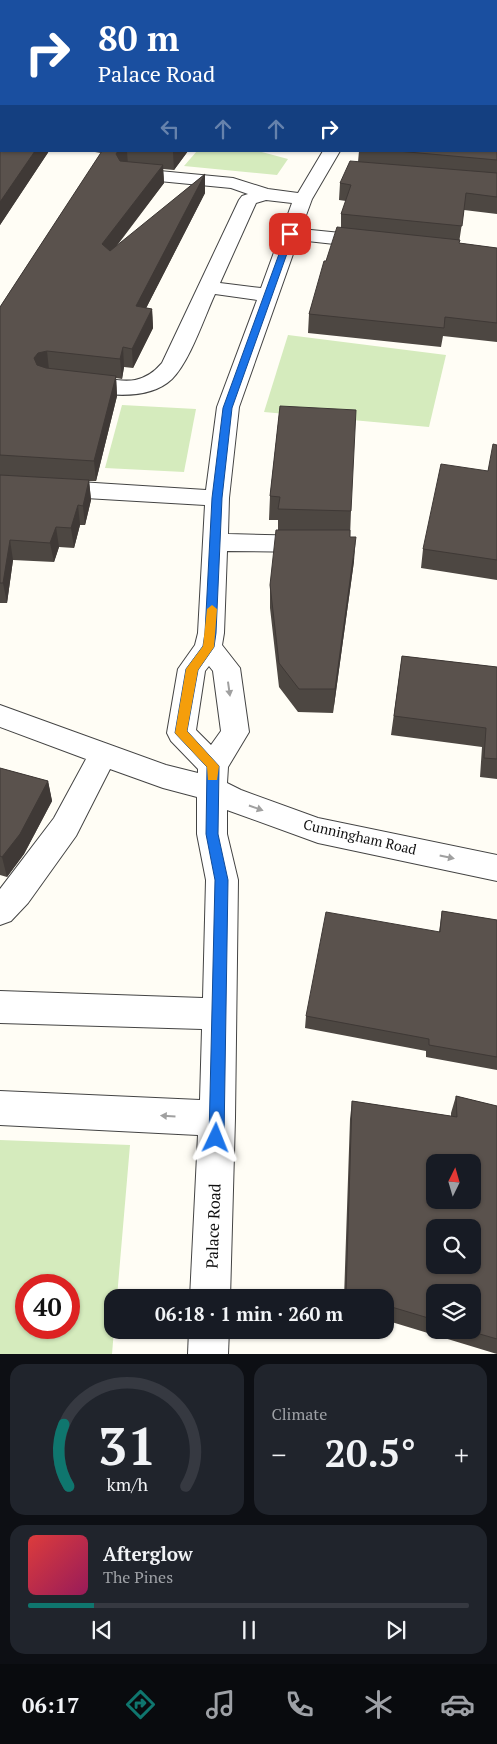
<!DOCTYPE html>
<html lang="en">
<head>
<meta charset="utf-8">
<style>
  :root { --surface:#171b24; --page:#20242c; --text:#f1f3f6; --muted:#9ea1a6; --line:#363941; --accent:#0f766e }
  body { margin:0; font-family:"PT Serif",serif; background:var(--page); color:var(--text); height:100vh; display:flex; flex-direction:column; font-size:19px; white-space:nowrap }
  * { box-sizing:border-box; margin:0 }
  p { font-size:16px; color:var(--muted) }
  .icon { flex:none; width:28px; height:28px; fill:none; stroke:currentColor; stroke-width:2; stroke-linecap:round; stroke-linejoin:round }
  .map { position:relative; height:1354px; overflow:hidden }
  .side { display:flex; flex-direction:column; gap:10px; padding:10px; background:#0d0f14; flex:1 }
  .side>* { flex:none }
  .banner { position:absolute; left:0px; top:0px; width:498px; height:152px; box-shadow:0 1px 4px #0004; background:#1a4fa0; color:#fff; overflow:hidden }
  .needle { width:32px; rotate:5deg }
  .buttons { position:absolute; left:426px; top:1154px; display:grid; gap:10px }
  .buttons a { display:grid; place-items:center; width:55px; height:55px; border-radius:10px; background:var(--surface); box-shadow:0 1px 4px #0004; font-size:25px }
  .speed { position:absolute; left:15px; top:1274px; display:flex; gap:10px; font-size:25px; font-weight:700; text-align:center }
  .speed>* { display:grid; place-content:center; width:65px; height:65px; border-radius:50%; background:var(--surface); box-shadow:0 1px 4px #0004; line-height:1 }
  .speed .limit { border:8px solid #d22; background:#fff; color:#111 }
  .pin { position:absolute; display:grid; place-items:center; width:42px; height:42px; color:#fff; margin:-21px; border-radius:10px; box-shadow:0 2px 8px #0006 }
  .me { position:absolute; width:55px; margin:-28px; rotate:2deg; stroke-linejoin:round; filter:drop-shadow(0 0 4px #0008) }
  .turn { display:flex; align-items:center; gap:18px; height:105px; padding:0 15px; font-size:22px }
  .turn .icon { width:65px; height:65px; stroke-width:2.5 }
  .turn b { display:block; font-size:35px; line-height:42px }
  .lanes { display:flex; align-items:center; height:48px; padding:0 15px; background:#0003; justify-content:center; gap:25px; direction:ltr }
  .lanes .off { opacity:.35 }
  .big { font-size:38px; font-weight:700; line-height:1.1 }
  .side .card { flex:1; display:flex; flex-direction:column; justify-content:center; gap:8px; min-width:0; padding:0 18px; border-radius:15px; background:var(--page) }
  .side .dial { align-items:center; gap:0 }
  .dial svg { height:130px; overflow:visible; fill:none; stroke:var(--line); stroke-width:7; stroke-linecap:round; text-anchor:middle }
  .dial text { fill:var(--text); stroke:none }
  .song { display:flex; align-items:center; gap:15px }
  .cover { width:60px; height:60px; border-radius:8px; background:linear-gradient(135deg,hsl(0 70% 55%),hsl(330 70% 35%)) }
  .played { height:5px; border-radius:2px; background:linear-gradient(90deg,var(--accent) 15%,var(--line) 15%) }
  .keys { display:flex; justify-content:space-around; direction:ltr }
  .heat { display:flex; justify-content:space-between; align-items:center; font-size:28px; direction:ltr }
  .side .tiles { flex:1; display:grid; gap:10px; grid-template-columns:1fr 1fr }
  .card:last-child { grid-column:span 2 }
  .trip { position:absolute; left:104px; top:1289px; width:290px; height:50px; border-radius:15px; background:var(--surface); box-shadow:0 1px 4px #0004; font-weight:700; line-height:50px; text-align:center }
  .tab-bar { display:flex; height:80px; justify-content:space-around; align-items:center; background:#090b0e; color:var(--muted) }
  .tab-bar .icon { width:35px; height:35px }
  .tab-bar .on { color:var(--accent) }
  .tab-bar b { font-size:22px; color:var(--text) }
  .map>svg:first-child { display:block }
  .green { fill:#d5ebbd; fill-rule:evenodd }
  .lines { fill:none; stroke-linecap:round; stroke-linejoin:round }
  .minor-casing { stroke:#444; stroke-width:2 }
  .path { stroke:#333; stroke-width:2; stroke-dasharray:3 1; stroke-linecap:butt }
  .minor { fill:#fff; fill-rule:evenodd }
  .wall { fill:#4d4742; fill-rule:evenodd }
  .shaded-wall { fill:#3f3936 }
  .building { fill:#5a524d; stroke:#3f3936; fill-rule:evenodd }
  .oneway { fill:#a0a0a0 }
  .route { fill:#1a73e8; stroke:#114b97 }
  .slow { fill:#f59e0b }
  .labels { text-anchor:middle; stroke-width:5; stroke-linejoin:round; paint-order:stroke }
  .street-label { font-size:14px; fill:#111; stroke:#fff }
  .near-street-label { font-size:16px; fill:#111; stroke:#fff }
</style>
</head>
<body>
<div class="map">
<svg width="497" height="1354" viewBox="0 0 497 1354">
  <rect width="100%" height="100%" fill="#fffdf5"/>
  <g class="green">
    <path d="M 197,151 L 258,151 L 288,159 L 277,175 L 184,166 Z"/>
    <path d="M 288,335 L 446,355 L 429,427 L 264,412 Z"/>
    <path d="M 122,405 L 196,409 L 184,472 L 105,468 Z"/>
    <path d="M 0,1140 L 130,1145 L 117,1297 L 112,1298 L 112,1330 L 114,1330 L 112,1354 L 0,1354 ZM 26,1285 L 69,1285 L 69,1328 L 26,1328 Z"/>
  </g>
  <g class="lines">
    <defs>
      <g id="minor">
        <path d="M 497,10 L 497,19 L 496,19 L 496,10 Z"/>
        <rect x="496" y="76" width="1" height="10"/>
        <path d="M 323,151 L 340,151 L 312,199 L 301,229 L 371,236 L 378,238 L 380,242 L 378,246 L 371,248 L 298,240 L 239,407 L 229,498 L 228,534 L 311,536 L 320,538 L 323,544 L 320,550 L 311,552 L 227,551 L 224,633 L 222,645 L 240,668 L 249,732 L 228,767 L 227,783 L 241,790 L 318,818 L 497,855 L 497,881 L 318,843 L 227,810 L 227,834 L 238,880 L 235,1118 L 230,1298 L 190,1298 L 198,1135 L 0,1125 L 0,1091 L 200,1100 L 202,1029 L 0,1023 L 0,991 L 203,998 L 206,880 L 197,834 L 197,797 L 163,788 L 110,769 L 76,836 L 28,903 L 11,921 L 0,925 L 0,889 L 54,818 L 86,759 L 0,727 L 0,705 L 166,765 L 198,773 L 198,769 L 171,741 L 167,733 L 178,669 L 195,645 L 198,633 L 205,505 L 0,493 L 0,477 L 206,490 L 217,407 L 257,300 L 215,294 C 204,318 190,361 172,379 C 148,402 101,395 72,388 L 69,383 L 72,378 C 106,370 133,397 162,363 L 239,200 L 242,196 L 248,194 L 231,188 L 128,178 L 122,177 L 119,173 L 122,169 L 128,168 L 233,178 L 268,189 L 298,193 ZM 266,200 L 292,203 L 261,288 L 220,283 L 256,203 ZM 209,666 L 213,671 L 221,731 L 211,745 L 196,730 L 205,671 Z"/>
        <path d="M 189,1330 L 229,1330 L 228,1354 L 188,1354 Z"/>
      </g>
    </defs>
    <use href="#minor" class="minor-casing"/>
    <path class="path" d="M 320,0 L 330,1"/>
    <use href="#minor" class="minor"/>
  </g>
  <g class="wall">
    <path d="M 0,0 L 1,1 L 1,151 L 49,151 L 0,225 Z"/>
    <path d="M 497,116 L 497,214 L 464,210 L 459,243 L 497,248 L 497,342 L 443,336 L 441,347 L 308,333 L 309,314 L 326,261 L 341,228 L 341,214 L 346,201 L 339,200 L 340,183 L 358,162 L 359,151 L 496,151 Z"/>
    <path d="M 89,151 L 188,151 L 174,170 L 163,169 L 164,183 L 116,247 L 205,174 L 205,193 L 146,308 L 152,309 L 153,328 L 133,368 L 124,367 L 122,379 L 116,378 L 117,396 L 96,481 L 89,481 L 91,500 L 85,525 L 80,525 L 74,548 L 59,547 L 54,562 L 13,560 L 7,603 L 0,603 L 0,307 L 101,153 Z"/>
    <path d="M 280,406 L 351,511 L 350,537 L 354,561 L 333,713 L 298,712 L 279,687 L 270,608 L 270,585 L 278,530 L 278,520 L 269,520 L 270,496 Z"/>
    <path d="M 497,445 L 497,580 L 421,568 L 423,549 L 488,471 Z"/>
    <path d="M 402,656 L 497,667 L 497,779 L 480,777 L 482,747 L 391,735 Z"/>
    <path d="M 0,768 L 48,781 L 52,801 L 24,854 L 7,877 L 0,875 Z"/>
    <path d="M 442,911 L 497,920 L 497,1070 L 426,1057 L 426,1051 L 305,1028 L 306,1016 L 439,932 Z"/>
    <path d="M 456,1096 L 497,1106 L 497,1354 L 385,1320 L 385,1298 L 344,1298 L 350,1119 L 352,1101 L 451,1116 L 451,1113 ZM 435,1292 L 472,1330 L 435,1330 Z"/>
  </g>
  <g class="shaded-wall">
    <path d="M 251,0 L 266,0 L 265,1 L 250,1 Z"/>
    <path d="M 35,151 L 49,151 L 0,225 L 0,202 Z"/>
    <path d="M 118,151 L 127,151 L 128,166 L 122,167 L 116,154 Z"/>
    <path d="M 174,151 L 188,151 L 174,170 L 173,152 Z"/>
    <path d="M 163,165 L 164,183 L 103,263 L 102,244 Z"/>
    <path d="M 205,174 L 205,193 L 137,326 L 136,306 Z"/>
    <path d="M 152,309 L 153,328 L 133,368 L 132,349 Z"/>
    <path d="M 123,347 L 124,367 L 122,379 L 120,359 Z"/>
    <path d="M 47,351 L 49,370 L 36,378 L 34,358 L 38,353 Z"/>
    <path d="M 116,376 L 117,396 L 96,481 L 94,461 Z"/>
    <path d="M 89,480 L 91,500 L 85,525 L 83,506 Z"/>
    <path d="M 78,505 L 80,525 L 74,548 L 71,528 Z"/>
    <path d="M 56,527 L 59,547 L 54,562 L 50,543 Z"/>
    <path d="M 356,537 L 354,561 L 333,713 L 335,689 Z"/>
    <path d="M 10,540 L 13,560 L 7,603 L 3,583 Z"/>
    <path d="M 48,781 L 52,801 L 24,854 L 7,877 L 2,857 Z"/>
  </g>
  <g class="building">
    <path d="M 0,0 L 99,0 L 127,1 L 1,1 L 1,131 L 0,131 Z"/>
    <path d="M 132,0 L 251,0 L 250,1 L 132,1 Z"/>
    <path d="M 497,116 L 497,160 L 397,151 L 496,151 L 496,118 Z"/>
    <path d="M 0,142 L 1,142 L 1,151 L 35,151 L 0,202 Z"/>
    <path d="M 102,151 L 118,151 L 116,154 L 120,161 L 163,165 L 102,244 L 110,251 L 205,174 L 136,306 L 152,309 L 132,349 L 123,347 L 120,359 L 47,351 L 38,353 L 34,358 L 37,365 L 46,368 L 116,376 L 94,461 L 0,455 L 0,307 Z"/>
    <path d="M 350,161 L 497,173 L 497,197 L 466,193 L 462,226 L 341,214 L 351,185 L 340,183 Z"/>
    <path d="M 337,227 L 460,240 L 459,243 L 497,248 L 497,323 L 445,317 L 444,328 L 309,314 L 324,261 L 326,261 Z"/>
    <path d="M 280,406 L 356,410 L 351,511 L 278,509 L 280,497 L 270,496 Z"/>
    <path d="M 493,444 L 497,445 L 497,560 L 423,549 L 441,464 L 488,471 Z"/>
    <path d="M 0,475 L 89,480 L 83,506 L 78,505 L 71,528 L 56,527 L 50,543 L 10,540 L 3,583 L 0,583 Z"/>
    <path d="M 276,530 L 350,530 L 350,537 L 356,537 L 335,689 L 299,689 L 279,663 L 270,585 Z"/>
    <path d="M 402,656 L 497,667 L 497,759 L 484,758 L 486,728 L 394,716 Z"/>
    <path d="M 0,768 L 48,781 L 20,834 L 2,857 L 0,856 Z"/>
    <path d="M 442,911 L 497,920 L 497,1057 L 429,1045 L 429,1039 L 306,1016 L 326,912 L 440,932 Z"/>
    <path d="M 456,1096 L 497,1106 L 497,1339 L 466,1330 L 472,1330 L 472,1292 L 435,1292 L 435,1320 L 385,1305 L 385,1298 L 360,1298 L 346,1293 L 352,1101 L 457,1117 ZM 435,1162 L 472,1162 L 472,1200 L 435,1200 ZM 435,1228 L 472,1228 L 472,1265 L 435,1265 Z"/>
  </g>
  <defs><path id="oneway-solid" d="M-6-.8H1V-3.2L6.5 0L1 3.2V.8H-6Z" transform="scale(1.25)"/></defs>
  <g class="oneway">
    <use href="#oneway-solid" transform="translate(229 689) rotate(82)"/>
    <use href="#oneway-solid" transform="translate(256 808) rotate(19)"/>
    <use href="#oneway-solid" transform="translate(447 857) rotate(12)"/>
    <use href="#oneway-solid" transform="translate(168 1116) rotate(-177)"/>
  </g>
  <path class="route" d="M 287,232 L 294,234 L 232,408 L 222,498 L 216,633 L 214,647 L 198,670 L 187,731 L 219,766 L 218,834 L 228,880 L 224,1138 L 222,1143 L 216,1145 L 211,1143 L 209,1138 L 215,880 L 206,834 L 207,767 L 175,733 L 186,669 L 203,646 L 205,633 L 212,498 L 223,408 Z"/>
  <path class="slow" d="M 212,605 L 217,609 L 214,647 L 198,670 L 187,731 L 219,766 L 217,780 L 208,780 L 207,767 L 175,733 L 186,669 L 203,646 L 207,609 Z"/>
  <g class="labels">
    <g class="street-label">
      <text transform="translate(360 837) rotate(13)" y="5">Cunningham Road</text>
    </g>
    <g class="near-street-label">
      <text transform="translate(213 1226) rotate(-88)" y="6">Palace Road</text>
    </g>
  </g>
</svg>
<div class="buttons">
<a><svg class="needle" viewBox="-14 -14 28 28"><path d="M0-13l5 13h-10z" fill="#e53935"/><path d="M0 13l5-13h-10z" fill="#9ea1a6"/></svg></a>
<a><svg class="icon" aria-label="search" viewBox="0 0 24 24"><circle cx="10" cy="10" r="6"/><path d="M15 15l6 6"/></svg></a>
<a><svg class="icon" aria-label="layers" viewBox="0 0 24 24"><path d="M12 4l9 5-9 5-9-5zM3 14l9 5 9-5"/></svg></a>
</div>
<div class="speed"><div class="limit">40</div></div>
<div class="pin" style="left:290px;top:234px;background:#d93025"><svg class="icon" aria-label="arrive" viewBox="0 0 24 24"><path d="M6 21V4h12l-3 4 3 4H6"/></svg></div>
<svg class="me" style="left:216px;top:1138px" viewBox="-20 -20 40 40"><path d="M0-17L14 15 0 8-14 15z" fill="#1a73e8" stroke="#fff" stroke-width="4"/></svg>
<div class="trip">06:18 · 1 min · 260 m</div>
<div class="banner">
<div class="turn"><svg class="icon" aria-label="right" viewBox="0 0 24 24"><path d="M7 20v-9h11M14 6l5 5-5 5"/></svg><div><b>80 m</b>Palace Road</div></div>
<div class="lanes"><svg class="icon off" aria-label="left" viewBox="0 0 24 24"><path d="M17 20v-9H6M10 6l-5 5 5 5"/></svg><svg class="icon off" aria-label="ahead" viewBox="0 0 24 24"><path d="M12 20V5M6 11l6-6 6 6"/></svg><svg class="icon off" aria-label="ahead" viewBox="0 0 24 24"><path d="M12 20V5M6 11l6-6 6 6"/></svg><svg class="icon" aria-label="right" viewBox="0 0 24 24"><path d="M7 20v-9h11M14 6l5 5-5 5"/></svg></div>
</div>
</div>
<section class="side">
<div class="tiles">
<div class="card dial"><svg viewBox="0 0 100 80">
<path d="M14 69A42 42 0 1 1 86 69"/>
<path d="M14 69A42 42 0 0 1 11 31" stroke="#0f766e"/>
<text x="50" y="56" font-size="32" font-weight="700">31</text>
<text x="50" y="72" font-size="11">km/h</text>
</svg></div>
<div class="card"><p>Climate</p>
<div class="heat"><a>−</a><b class="big">20.5°</b><a>+</a></div>
</div>
<div class="card">
<div class="song"><i class="cover"></i><div><b>Afterglow</b><p>The Pines</p></div></div>
<div class="played"></div>
<div class="keys"><svg class="icon" aria-label="previous" viewBox="0 0 24 24"><path d="M18 5L8 12l10 7zM5 5v14"/></svg><svg class="icon" aria-label="pause" viewBox="0 0 24 24"><path d="M8 5v14M16 5v14"/></svg><svg class="icon" aria-label="next" viewBox="0 0 24 24"><path d="M6 5l10 7-10 7zM19 5v14"/></svg></div>
</div>
</div>
</section>
<nav class="tab-bar">
<b>06:17</b>
<svg class="icon on" aria-label="directions" viewBox="0 0 24 24"><path d="M12 3l9 9-9 9-9-9zM9 14v-3h6M13 9l2 2-2 2"/></svg>
<svg class="icon" aria-label="music" viewBox="0 0 24 24"><path d="M9 18V5l10-2v13"/><circle cx="6" cy="18" r="3"/><circle cx="16" cy="16" r="3"/></svg>
<svg class="icon" aria-label="phone" viewBox="0 0 24 24"><path d="M5 4h4l2 5-3 2q2 4 5 5l2-3 5 2v4C11 20 4 13 5 4z"/></svg>
<svg class="icon" aria-label="climate" viewBox="0 0 24 24"><path d="M12 3v18M4 7l16 10M4 17L20 7"/></svg>
<svg class="icon" aria-label="car" viewBox="0 0 24 24"><path d="M5 17H2v-5l4-1 3-4h7l3 4 3 1v5h-3M9 17h6M6 11h13"/><circle cx="7" cy="17" r="2"/><circle cx="17" cy="17" r="2"/></svg>
</nav>
</body>
</html>
